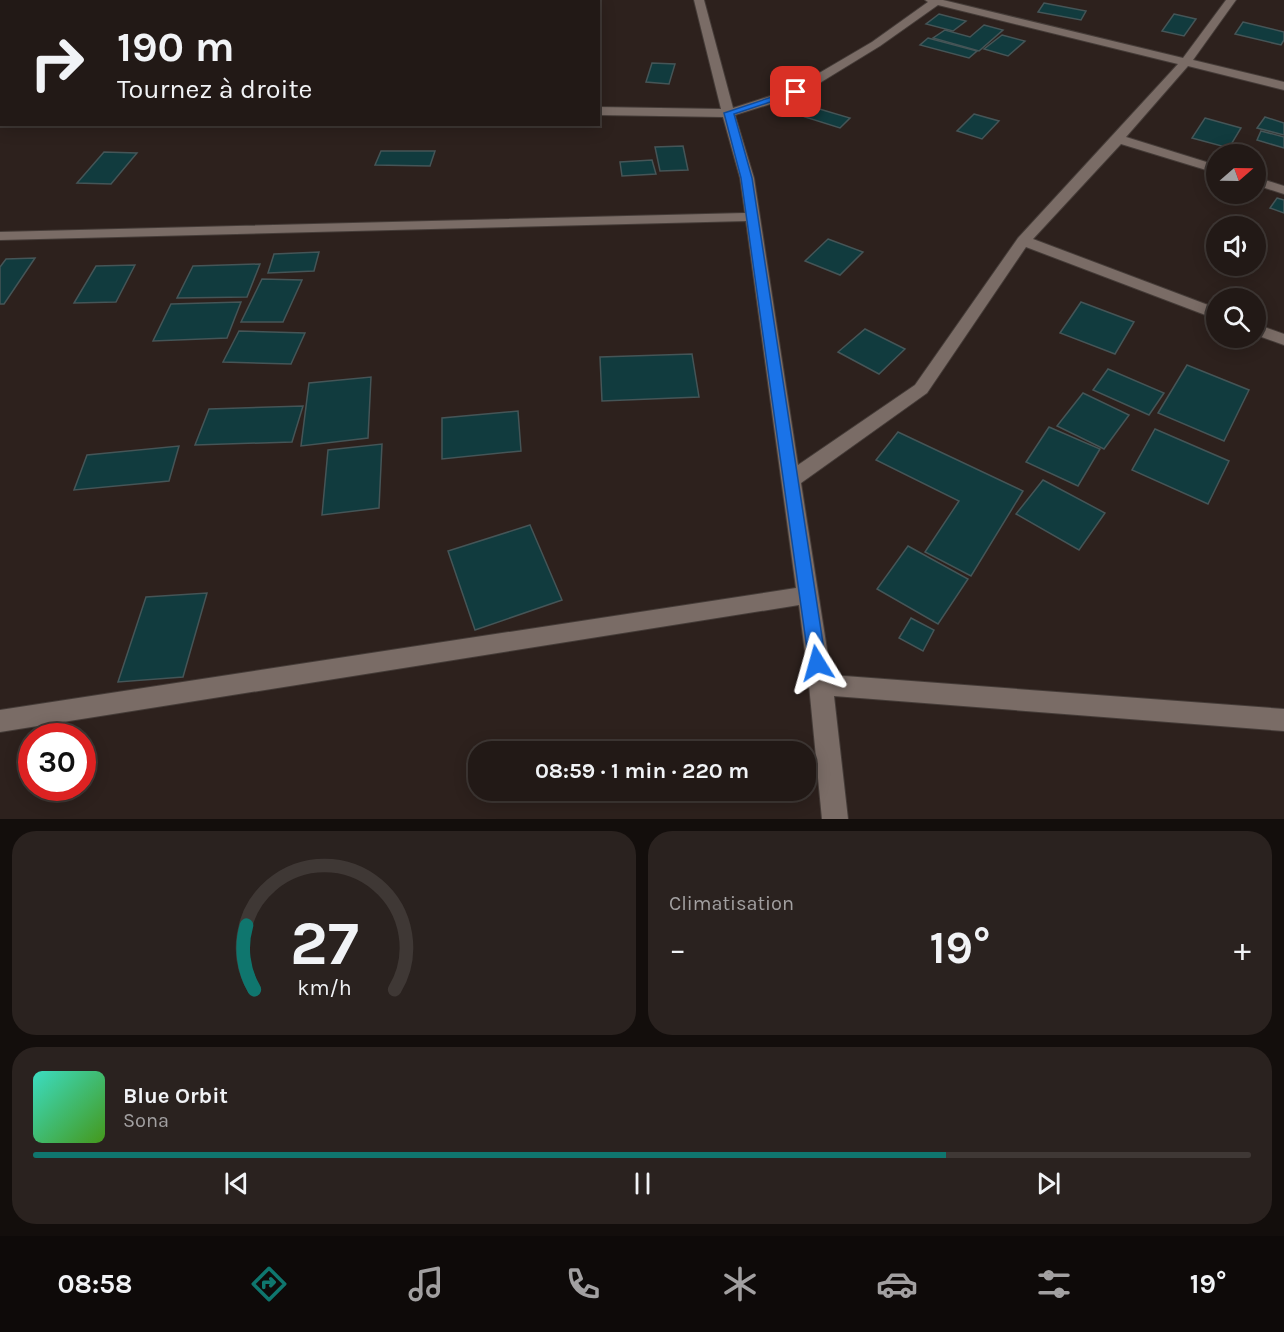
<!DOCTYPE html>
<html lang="fr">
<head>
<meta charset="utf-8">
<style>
  :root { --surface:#221916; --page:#2a221f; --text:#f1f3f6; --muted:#a2a0a1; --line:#3f3835; --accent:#0f766e }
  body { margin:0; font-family:Karla,sans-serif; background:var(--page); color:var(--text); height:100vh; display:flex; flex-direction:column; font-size:22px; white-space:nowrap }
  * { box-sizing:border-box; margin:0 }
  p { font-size:20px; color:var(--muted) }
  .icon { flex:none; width:33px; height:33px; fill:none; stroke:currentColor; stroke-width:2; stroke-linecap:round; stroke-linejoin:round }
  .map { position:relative; height:819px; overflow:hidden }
  .panel { display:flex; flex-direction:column; gap:12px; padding:12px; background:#130e0c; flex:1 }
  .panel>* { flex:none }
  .guide { position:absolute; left:0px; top:0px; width:600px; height:126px; box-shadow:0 3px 15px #0003,0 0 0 2px var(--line); background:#221916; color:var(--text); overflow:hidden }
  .needle { width:39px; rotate:70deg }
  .buttons { position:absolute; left:1206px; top:144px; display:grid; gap:12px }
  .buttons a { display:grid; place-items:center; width:60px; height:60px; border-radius:50%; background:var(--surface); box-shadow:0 3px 15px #0003,0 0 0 2px var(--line); font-size:30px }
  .speed { position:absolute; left:18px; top:723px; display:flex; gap:12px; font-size:30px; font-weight:700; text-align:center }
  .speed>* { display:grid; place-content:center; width:78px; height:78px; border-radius:50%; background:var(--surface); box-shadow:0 3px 15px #0003,0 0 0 2px var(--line); line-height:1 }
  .speed .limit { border:9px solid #d22; background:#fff; color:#111 }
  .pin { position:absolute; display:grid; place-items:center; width:51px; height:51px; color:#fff; margin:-26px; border-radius:12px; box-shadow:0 3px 9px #0006 }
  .me { position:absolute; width:66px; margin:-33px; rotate:352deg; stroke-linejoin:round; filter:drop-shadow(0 0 4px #0008) }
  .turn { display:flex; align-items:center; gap:21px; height:126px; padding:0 18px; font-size:27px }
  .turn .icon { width:78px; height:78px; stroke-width:2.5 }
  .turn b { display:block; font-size:42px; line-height:51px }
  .big { font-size:45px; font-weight:700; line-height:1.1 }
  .panel .widget { flex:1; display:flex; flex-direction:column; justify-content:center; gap:9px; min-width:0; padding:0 21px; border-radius:24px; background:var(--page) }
  .panel .dial { align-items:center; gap:0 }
  .dial svg { height:156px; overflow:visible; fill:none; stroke:var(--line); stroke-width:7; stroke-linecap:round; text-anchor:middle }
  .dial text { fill:var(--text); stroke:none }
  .song { display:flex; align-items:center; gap:18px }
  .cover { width:72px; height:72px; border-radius:9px; background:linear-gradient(135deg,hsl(170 70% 55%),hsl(100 70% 35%)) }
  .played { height:6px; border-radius:3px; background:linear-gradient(90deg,var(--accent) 75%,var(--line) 75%) }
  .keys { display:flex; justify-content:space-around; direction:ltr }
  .heat { display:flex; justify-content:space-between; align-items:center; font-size:33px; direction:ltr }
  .panel .tiles { flex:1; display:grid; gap:12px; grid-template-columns:1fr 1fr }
  .widget:last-child { grid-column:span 2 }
  .trip { position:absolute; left:468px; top:741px; width:348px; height:60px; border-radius:24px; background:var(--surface); box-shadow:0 3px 15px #0003,0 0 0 2px var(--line); font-weight:700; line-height:60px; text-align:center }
  .tab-bar { display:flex; height:96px; justify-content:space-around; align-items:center; background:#0e0a09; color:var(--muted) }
  .tab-bar .icon { width:42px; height:42px }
  .tab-bar .active { color:var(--accent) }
  .tab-bar b { font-size:27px; color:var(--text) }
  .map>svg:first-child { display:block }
  .building { fill:#113b3e; stroke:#455557; stroke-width:1.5 }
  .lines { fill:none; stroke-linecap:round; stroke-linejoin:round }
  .street-casing { stroke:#453c38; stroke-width:2 }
  .street { fill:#7a6c66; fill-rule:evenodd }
  .route { fill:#1a73e8; stroke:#114b97; stroke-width:1.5 }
</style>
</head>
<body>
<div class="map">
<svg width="1284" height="819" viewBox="0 0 1284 819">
  <rect width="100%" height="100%" fill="#2d211d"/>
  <g class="building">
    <path d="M 1044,3 L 1086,11 L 1081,20 L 1038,12 Z"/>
    <path d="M 939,14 L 966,21 L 953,31 L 926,24 Z"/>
    <path d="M 1174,14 L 1196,19 L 1184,36 L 1162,31 Z"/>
    <path d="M 1243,22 L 1284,32 L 1284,40 L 1281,45 L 1235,34 Z"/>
    <path d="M 984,25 L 1003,30 L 979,51 L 933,38 L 945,30 L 970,37 Z"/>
    <path d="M 1002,35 L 1025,41 L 1008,56 L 984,49 Z"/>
    <path d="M 928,38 L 977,51 L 969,58 L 920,45 Z"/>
    <path d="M 652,63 L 675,64 L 669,84 L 646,82 Z"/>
    <path d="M 816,108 L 850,118 L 840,128 L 805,117 Z"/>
    <path d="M 974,114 L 999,121 L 982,139 L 957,131 Z"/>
    <path d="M 1265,117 L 1284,123 L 1284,135 L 1257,128 Z"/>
    <path d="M 1205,118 L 1241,128 L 1229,148 L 1192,138 Z"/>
    <path d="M 1261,131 L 1284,137 L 1284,148 L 1257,140 Z"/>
    <path d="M 683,146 L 688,170 L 660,171 L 655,147 Z"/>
    <path d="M 381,151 L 435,151 L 430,166 L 375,165 Z"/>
    <path d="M 104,152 L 137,153 L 111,184 L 77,183 Z"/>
    <path d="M 652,160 L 656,174 L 622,176 L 620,162 Z"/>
    <path d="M 1277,198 L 1284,200 L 1284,213 L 1270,208 Z"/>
    <path d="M 828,239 L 863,252 L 840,275 L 805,261 Z"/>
    <path d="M 319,252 L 314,271 L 268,273 L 274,254 Z"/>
    <path d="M 35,258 L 4,304 L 0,304 L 0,267 L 6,259 Z"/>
    <path d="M 260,264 L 247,297 L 177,298 L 193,266 Z"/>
    <path d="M 135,265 L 116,302 L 74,303 L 96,266 Z"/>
    <path d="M 262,279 L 302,280 L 283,322 L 241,322 Z"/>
    <path d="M 241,302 L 227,338 L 153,341 L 171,304 Z"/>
    <path d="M 1081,302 L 1134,322 L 1115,354 L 1060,333 Z"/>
    <path d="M 865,329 L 905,349 L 879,374 L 838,352 Z"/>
    <path d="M 239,331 L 305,333 L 291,364 L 223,362 Z"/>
    <path d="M 692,354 L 699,397 L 602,401 L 600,357 Z"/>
    <path d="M 1187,365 L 1249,390 L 1224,441 L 1158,413 Z"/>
    <path d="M 1108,369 L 1164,393 L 1149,415 L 1093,390 Z"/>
    <path d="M 371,377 L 368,438 L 301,446 L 309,383 Z"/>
    <path d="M 1083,393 L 1129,415 L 1104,449 L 1057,426 Z"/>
    <path d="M 303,406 L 292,442 L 195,445 L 209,409 Z"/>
    <path d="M 518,411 L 521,451 L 442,459 L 442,418 Z"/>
    <path d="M 1049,427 L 1100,449 L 1078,486 L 1026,462 Z"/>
    <path d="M 1155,429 L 1229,461 L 1208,504 L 1132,470 Z"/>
    <path d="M 898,432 L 1023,491 L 971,576 L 925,552 L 959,501 L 876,460 Z"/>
    <path d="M 382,444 L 379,508 L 322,515 L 328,450 Z"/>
    <path d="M 179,446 L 169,481 L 74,490 L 87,455 Z"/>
    <path d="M 1043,480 L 1105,513 L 1079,550 L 1016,514 Z"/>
    <path d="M 530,525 L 562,600 L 475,630 L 448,551 Z"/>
    <path d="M 908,546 L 968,579 L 938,624 L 877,589 Z"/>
    <path d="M 207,593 L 183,677 L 118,682 L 146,597 Z"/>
    <path d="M 911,618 L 934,630 L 923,651 L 899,638 Z"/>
  </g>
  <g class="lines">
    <defs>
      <g id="street">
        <path d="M 105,0 L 116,0 L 104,2 Z"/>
        <path d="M 694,0 L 704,0 L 733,108 L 792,89 L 872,42 L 928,2 L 925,0 L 943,0 L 1183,58 L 1226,0 L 1236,0 L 1193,60 L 1284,82 L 1284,90 L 1188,66 L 1126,137 L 1216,165 L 1216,173 L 1121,144 L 1033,239 L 1216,308 L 1216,319 L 1026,247 L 927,393 L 801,483 L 831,675 L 1284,709 L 1284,731 L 834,696 L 848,819 L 822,819 L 809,685 L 799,605 L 0,732 L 0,710 L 796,588 L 746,221 L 0,240 L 0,232 L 745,213 L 740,178 L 723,117 L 598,115 L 598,107 L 721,109 ZM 938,5 L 1178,64 L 1018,238 L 915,385 L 798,465 L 754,178 L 735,115 L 800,95 L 880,46 Z"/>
        <path d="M 0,90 L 2,90 L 0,98 Z"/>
        <path d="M 1256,177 L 1284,186 L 1284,194 L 1256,185 Z"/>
        <path d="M 1256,324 L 1284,334 L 1284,345 L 1256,335 Z"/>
      </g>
    </defs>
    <use href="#street" class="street-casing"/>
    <use href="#street" class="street"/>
  </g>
  <path class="route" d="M 793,90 L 800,92 L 734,114 L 752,178 L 826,663 L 823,668 L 817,670 L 811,668 L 809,663 L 741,178 L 724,113 Z"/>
</svg>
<div class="buttons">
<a><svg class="needle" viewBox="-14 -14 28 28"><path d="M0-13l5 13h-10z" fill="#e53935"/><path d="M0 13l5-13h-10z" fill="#a2a0a1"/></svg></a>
<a><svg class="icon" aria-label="sound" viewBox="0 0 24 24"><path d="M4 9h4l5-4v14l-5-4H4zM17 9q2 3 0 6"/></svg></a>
<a><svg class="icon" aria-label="search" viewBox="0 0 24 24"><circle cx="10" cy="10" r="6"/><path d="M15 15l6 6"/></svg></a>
</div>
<div class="speed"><div class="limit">30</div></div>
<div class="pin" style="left:796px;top:92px;background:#d93025"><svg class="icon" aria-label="arrive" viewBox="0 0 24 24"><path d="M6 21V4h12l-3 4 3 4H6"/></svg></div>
<svg class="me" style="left:817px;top:663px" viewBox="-20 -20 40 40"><path d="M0-17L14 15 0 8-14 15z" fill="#1a73e8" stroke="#fff" stroke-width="4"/></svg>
<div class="trip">08:59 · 1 min · 220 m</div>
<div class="guide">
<div class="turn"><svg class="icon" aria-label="right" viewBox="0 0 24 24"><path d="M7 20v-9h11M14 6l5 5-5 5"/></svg><div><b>190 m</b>Tournez à droite</div></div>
</div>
</div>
<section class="panel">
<div class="tiles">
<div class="widget dial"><svg viewBox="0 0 100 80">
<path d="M14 69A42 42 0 1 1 86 69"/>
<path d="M14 69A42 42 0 0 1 10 36" stroke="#0f766e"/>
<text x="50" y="56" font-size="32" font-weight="700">27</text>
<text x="50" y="72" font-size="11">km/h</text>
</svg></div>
<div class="widget"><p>Climatisation</p>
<div class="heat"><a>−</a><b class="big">19°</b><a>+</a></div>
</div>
<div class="widget">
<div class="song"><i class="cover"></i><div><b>Blue Orbit</b><p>Sona</p></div></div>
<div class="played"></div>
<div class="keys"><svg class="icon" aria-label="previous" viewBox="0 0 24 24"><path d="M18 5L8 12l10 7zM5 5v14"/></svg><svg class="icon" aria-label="pause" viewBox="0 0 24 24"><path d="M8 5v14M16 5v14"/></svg><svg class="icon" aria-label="next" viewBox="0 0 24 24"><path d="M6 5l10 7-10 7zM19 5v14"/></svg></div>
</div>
</div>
</section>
<nav class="tab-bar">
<b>08:58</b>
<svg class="icon active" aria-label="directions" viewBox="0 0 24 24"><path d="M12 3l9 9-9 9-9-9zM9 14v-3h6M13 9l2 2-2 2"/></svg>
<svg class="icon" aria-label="music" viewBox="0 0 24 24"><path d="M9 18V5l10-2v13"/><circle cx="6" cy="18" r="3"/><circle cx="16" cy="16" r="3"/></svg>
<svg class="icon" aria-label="phone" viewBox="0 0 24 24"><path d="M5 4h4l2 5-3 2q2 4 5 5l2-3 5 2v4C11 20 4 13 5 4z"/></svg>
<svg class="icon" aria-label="climate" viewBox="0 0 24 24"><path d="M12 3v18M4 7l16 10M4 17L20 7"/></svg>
<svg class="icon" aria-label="car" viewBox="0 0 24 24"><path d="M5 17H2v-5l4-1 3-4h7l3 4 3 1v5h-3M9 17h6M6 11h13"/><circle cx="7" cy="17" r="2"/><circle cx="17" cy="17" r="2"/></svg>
<svg class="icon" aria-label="filters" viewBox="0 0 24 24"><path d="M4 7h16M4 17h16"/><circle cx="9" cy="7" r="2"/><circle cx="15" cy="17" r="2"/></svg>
<b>19°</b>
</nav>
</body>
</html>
